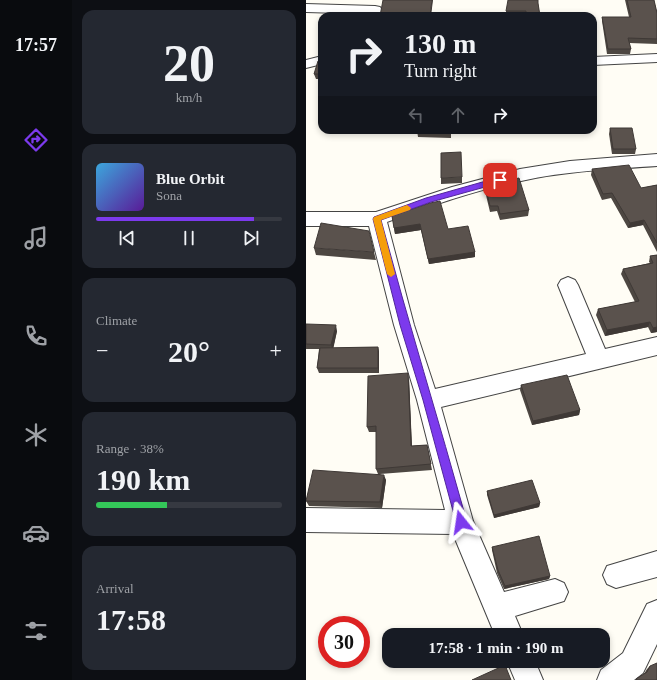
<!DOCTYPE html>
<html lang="en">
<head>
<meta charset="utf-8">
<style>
  :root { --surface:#171b24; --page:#242831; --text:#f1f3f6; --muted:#9ea1a6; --line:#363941; --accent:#7c3aed }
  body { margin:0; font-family:Georgia,serif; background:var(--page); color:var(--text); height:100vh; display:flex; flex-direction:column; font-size:15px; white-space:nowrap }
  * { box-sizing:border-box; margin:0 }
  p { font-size:13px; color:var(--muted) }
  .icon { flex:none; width:22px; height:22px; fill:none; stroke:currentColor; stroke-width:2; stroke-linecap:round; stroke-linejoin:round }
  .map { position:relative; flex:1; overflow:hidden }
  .drawer { display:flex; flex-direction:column; gap:10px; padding:10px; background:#0d0f14; width:234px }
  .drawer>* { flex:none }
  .banner { position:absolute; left:12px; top:12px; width:279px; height:122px; border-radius:12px; box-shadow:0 2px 6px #0003; background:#171b24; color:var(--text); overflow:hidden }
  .speed { position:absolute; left:12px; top:616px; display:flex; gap:8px; font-size:20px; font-weight:700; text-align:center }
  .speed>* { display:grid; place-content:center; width:52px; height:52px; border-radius:50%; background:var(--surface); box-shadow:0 2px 6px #0003; line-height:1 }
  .speed .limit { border:6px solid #d22; background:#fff; color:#111 }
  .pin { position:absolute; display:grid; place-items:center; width:34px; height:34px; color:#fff; margin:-17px; border-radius:8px; box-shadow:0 2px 6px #0006 }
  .me { position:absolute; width:44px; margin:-22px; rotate:345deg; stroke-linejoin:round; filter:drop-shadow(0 0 3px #0008) }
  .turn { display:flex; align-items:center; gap:14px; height:84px; padding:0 20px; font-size:18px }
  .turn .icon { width:52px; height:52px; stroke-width:2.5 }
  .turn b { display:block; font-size:28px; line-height:34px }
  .lanes { display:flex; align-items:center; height:38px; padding:0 20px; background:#0003; justify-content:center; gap:20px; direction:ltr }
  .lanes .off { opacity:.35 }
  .big { font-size:30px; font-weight:600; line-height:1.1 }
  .drawer .widget { flex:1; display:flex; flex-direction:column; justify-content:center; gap:6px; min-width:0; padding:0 14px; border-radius:12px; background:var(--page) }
  .drawer .dial { align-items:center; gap:0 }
  .dial b { font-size:52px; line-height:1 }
  .song { display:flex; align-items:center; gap:12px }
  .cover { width:48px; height:48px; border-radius:6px; background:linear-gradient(135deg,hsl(200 70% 55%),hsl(270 70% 35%)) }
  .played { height:4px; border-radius:2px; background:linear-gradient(90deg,var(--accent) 85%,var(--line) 85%) }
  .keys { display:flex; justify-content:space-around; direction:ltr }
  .heat { display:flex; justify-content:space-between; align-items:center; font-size:22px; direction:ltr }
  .charge { height:6px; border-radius:3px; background:linear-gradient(90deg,#34c759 38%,var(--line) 0) }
  .trip { position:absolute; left:76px; top:628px; width:228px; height:40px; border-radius:12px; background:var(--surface); box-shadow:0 2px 6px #0003; font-weight:600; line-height:40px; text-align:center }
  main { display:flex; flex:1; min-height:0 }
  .tab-bar { display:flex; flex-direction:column; width:72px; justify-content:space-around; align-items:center; background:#090b0e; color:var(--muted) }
  .tab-bar .icon { width:28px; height:28px }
  .tab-bar .current { color:var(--accent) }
  .tab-bar b { font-size:18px; color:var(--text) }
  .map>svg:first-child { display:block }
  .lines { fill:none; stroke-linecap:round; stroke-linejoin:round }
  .minor-casing { stroke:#444; stroke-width:2 }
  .minor { fill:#fff; fill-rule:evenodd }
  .wall { fill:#4d4742 }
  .shaded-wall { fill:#3f3936 }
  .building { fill:#5a524d; stroke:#3f3936 }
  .route { fill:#7c3aed; stroke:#51269a }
  .slow { fill:#f59e0b }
</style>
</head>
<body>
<main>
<nav class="tab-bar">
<b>17:57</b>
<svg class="icon current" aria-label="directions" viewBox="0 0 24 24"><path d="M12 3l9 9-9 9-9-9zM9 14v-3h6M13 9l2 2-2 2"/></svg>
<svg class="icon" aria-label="music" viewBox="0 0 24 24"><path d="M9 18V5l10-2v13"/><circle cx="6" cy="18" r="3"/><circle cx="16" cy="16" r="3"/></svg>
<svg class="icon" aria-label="phone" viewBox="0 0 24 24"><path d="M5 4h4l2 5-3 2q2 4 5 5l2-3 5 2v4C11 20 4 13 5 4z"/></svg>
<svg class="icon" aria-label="climate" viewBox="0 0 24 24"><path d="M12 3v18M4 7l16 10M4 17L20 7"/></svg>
<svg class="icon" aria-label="car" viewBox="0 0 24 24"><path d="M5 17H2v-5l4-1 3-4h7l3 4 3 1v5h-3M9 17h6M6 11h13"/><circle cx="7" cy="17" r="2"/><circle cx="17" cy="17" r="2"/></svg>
<svg class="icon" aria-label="filters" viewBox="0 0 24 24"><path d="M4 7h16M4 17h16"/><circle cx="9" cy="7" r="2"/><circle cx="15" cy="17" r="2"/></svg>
</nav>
<section class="drawer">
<div class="widget dial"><b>20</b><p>km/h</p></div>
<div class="widget">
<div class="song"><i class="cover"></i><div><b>Blue Orbit</b><p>Sona</p></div></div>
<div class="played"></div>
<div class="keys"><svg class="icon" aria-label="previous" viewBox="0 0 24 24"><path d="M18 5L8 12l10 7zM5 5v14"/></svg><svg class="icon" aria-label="pause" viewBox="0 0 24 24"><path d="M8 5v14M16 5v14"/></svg><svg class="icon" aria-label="next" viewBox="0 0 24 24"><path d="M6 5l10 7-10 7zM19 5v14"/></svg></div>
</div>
<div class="widget"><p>Climate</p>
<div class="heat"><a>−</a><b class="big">20°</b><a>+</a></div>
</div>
<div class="widget"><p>Range · 38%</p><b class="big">190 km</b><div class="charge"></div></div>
<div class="widget"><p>Arrival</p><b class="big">17:58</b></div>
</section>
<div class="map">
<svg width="351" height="680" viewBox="0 0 351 680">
  <rect width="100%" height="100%" fill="#fffdf5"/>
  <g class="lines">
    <defs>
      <g id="minor">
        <path d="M 0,4 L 69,6 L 74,7 L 76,10 L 74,13 L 69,14 L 0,12 Z"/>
        <path d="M 351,54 L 351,62 L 287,65 L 287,57 Z"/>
        <path d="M 16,56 L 16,64 L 0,68 L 0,60 Z"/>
        <path d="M 351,154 L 351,166 C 305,169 260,171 215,181 C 169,190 125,206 81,222 L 108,325 L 129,389 L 280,354 L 252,285 L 255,280 L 262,277 L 269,280 L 272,285 L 299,349 L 351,337 L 351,355 L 135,407 L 167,521 L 198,592 L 249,579 L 258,583 L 262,592 L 258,601 L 209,616 L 217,635 L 189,635 L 147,534 L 0,532 L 0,508 L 139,510 L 111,400 L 88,325 L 63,226 L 0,226 L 0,212 L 70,212 L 146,187 L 214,169 L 264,161 Z"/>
        <path d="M 351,551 L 351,577 L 310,588 L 301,584 L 297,575 L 301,566 Z"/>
        <path d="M 351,600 L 351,644 L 337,673 L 328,680 L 291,680 L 295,670 L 317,653 L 341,604 Z"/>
        <path d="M 201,661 L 229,661 L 237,680 L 209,680 Z"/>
      </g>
    </defs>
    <use href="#minor" class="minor-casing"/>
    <use href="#minor" class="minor"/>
  </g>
  <g class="wall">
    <path d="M 319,0 L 348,0 L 351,13 L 351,44 L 323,43 L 325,49 L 324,54 L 301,54 L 296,21 L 296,17 L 323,17 Z"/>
    <path d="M 232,4 L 234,16 L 200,16 L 200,11 Z"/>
    <path d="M 16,60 L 16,79 L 10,79 L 8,74 Z"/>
    <path d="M 304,128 L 330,149 L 329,154 L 306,154 L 303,134 Z"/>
    <path d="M 111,130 L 145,130 L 145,138 L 112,137 Z"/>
    <path d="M 286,169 L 335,188 L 351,185 L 351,252 L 337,225 L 322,228 L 305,198 L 296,200 L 285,175 Z"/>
    <path d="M 156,177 L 156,183 L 135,184 L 135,178 Z"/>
    <path d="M 179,185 L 223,210 L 222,216 L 194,220 L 191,211 L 184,212 L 179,191 Z"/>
    <path d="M 86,216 L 142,229 L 169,252 L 169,257 L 123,264 L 115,230 L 89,234 Z"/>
    <path d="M 8,248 L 68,252 L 70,260 L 10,255 Z"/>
    <path d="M 351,255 L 351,332 L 345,333 L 342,327 L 299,336 L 290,315 L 292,309 L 329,302 L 315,274 L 317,269 L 344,263 L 343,262 L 344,256 Z"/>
    <path d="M 0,324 L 31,331 L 27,348 L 72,347 L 73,352 L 73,373 L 13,373 L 11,368 L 13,349 L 0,349 Z"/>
    <path d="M 103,379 L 106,446 L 121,445 L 126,470 L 74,474 L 80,480 L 76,508 L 3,506 L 0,501 L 72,474 L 70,469 L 70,432 L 63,432 L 61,427 Z"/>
    <path d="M 215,385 L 274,410 L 273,415 L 226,425 L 214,390 Z"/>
    <path d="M 181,491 L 234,503 L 233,507 L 188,518 L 181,495 Z"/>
    <path d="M 186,547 L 244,576 L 243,579 L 198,589 L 191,573 L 186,550 Z"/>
    <path d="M 344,666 L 351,680 L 329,680 L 338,674 L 341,669 Z"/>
  </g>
  <g class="shaded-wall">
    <path d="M 126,0 L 127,0 L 125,16 L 124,16 Z"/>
    <path d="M 338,220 L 337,225 L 322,228 L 324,223 Z"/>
    <path d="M 114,224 L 115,230 L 89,234 L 88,228 Z"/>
    <path d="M 169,252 L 169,257 L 123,264 L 122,259 Z"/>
    <path d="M 344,322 L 342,327 L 299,336 L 301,330 Z"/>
    <path d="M 30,325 L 31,331 L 27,350 L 25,345 Z"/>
    <path d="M 351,327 L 351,332 L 345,333 L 347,328 Z"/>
    <path d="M 72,347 L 73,352 L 73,373 L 72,368 Z"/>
    <path d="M 102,373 L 103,379 L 106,452 L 105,446 Z"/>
    <path d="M 274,410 L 273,415 L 226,425 L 227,421 Z"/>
    <path d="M 78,475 L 80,480 L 76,508 L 74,502 Z"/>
    <path d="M 234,503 L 233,507 L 188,518 L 188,515 Z"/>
    <path d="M 244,576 L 243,579 L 198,589 L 199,586 Z"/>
  </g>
  <g class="building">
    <path d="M 77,0 L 126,0 L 124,16 L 74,16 Z"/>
    <path d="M 202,0 L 232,0 L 232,3 L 234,16 L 220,16 L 220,11 L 200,11 Z"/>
    <path d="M 321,0 L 348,0 L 351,13 L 351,39 L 322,38 L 325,49 L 302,49 L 296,17 L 325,17 Z"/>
    <path d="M 16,60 L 16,74 L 8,74 L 12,61 Z"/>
    <path d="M 304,128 L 326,128 L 330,149 L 307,149 Z"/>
    <path d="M 115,130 L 144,130 L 144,131 Z"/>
    <path d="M 155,152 L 156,177 L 135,178 L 135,153 Z"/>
    <path d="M 323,165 L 335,188 L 351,185 L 351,243 L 338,220 L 324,223 L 306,193 L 297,194 L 286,169 Z"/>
    <path d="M 213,178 L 223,210 L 194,214 L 192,206 L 184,206 L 179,185 Z"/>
    <path d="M 134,201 L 142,229 L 162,226 L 169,252 L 122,259 L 114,224 L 88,228 L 86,216 L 124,203 Z"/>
    <path d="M 15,223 L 63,231 L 68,252 L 8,248 Z"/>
    <path d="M 351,255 L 351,327 L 347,328 L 344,322 L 301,330 L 292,309 L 333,301 L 317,269 L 347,263 L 344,256 Z"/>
    <path d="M 0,324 L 30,325 L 25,345 L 0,344 Z"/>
    <path d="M 72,347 L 72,368 L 11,368 L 14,348 Z"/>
    <path d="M 102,373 L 105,446 L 121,445 L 125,464 L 70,469 L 70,426 L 61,427 L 62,376 Z"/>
    <path d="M 261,375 L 274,410 L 227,421 L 215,385 Z"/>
    <path d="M 7,470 L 78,475 L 74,502 L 0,501 Z"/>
    <path d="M 226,480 L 234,503 L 188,515 L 181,491 Z"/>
    <path d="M 233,536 L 244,576 L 199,586 L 192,570 L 186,547 Z"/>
    <path d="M 351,663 L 351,680 L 331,680 L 330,679 L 341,672 L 344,666 Z"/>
    <path d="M 199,665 L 205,680 L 166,680 Z"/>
  </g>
  <path class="route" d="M 194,177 L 197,178 L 197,182 L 125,202 L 75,220 C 102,322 133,421 161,522 L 159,526 L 155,527 L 151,526 L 150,522 L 117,400 L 94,325 L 67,219 L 68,217 L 120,198 Z"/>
  <path class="slow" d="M 101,205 L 105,208 L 104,210 L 75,220 L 89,274 L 85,277 L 81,274 L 67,219 L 68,217 Z"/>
</svg>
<div class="speed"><div class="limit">30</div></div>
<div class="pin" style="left:194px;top:180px;background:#d93025"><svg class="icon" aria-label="arrive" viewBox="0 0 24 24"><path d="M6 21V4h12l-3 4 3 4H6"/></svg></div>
<svg class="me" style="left:155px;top:522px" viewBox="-20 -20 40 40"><path d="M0-17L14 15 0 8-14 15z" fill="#7c3aed" stroke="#fff" stroke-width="4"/></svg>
<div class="trip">17:58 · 1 min · 190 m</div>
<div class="banner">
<div class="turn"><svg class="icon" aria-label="right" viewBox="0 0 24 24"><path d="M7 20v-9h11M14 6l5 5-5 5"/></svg><div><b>130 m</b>Turn right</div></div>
<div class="lanes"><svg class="icon off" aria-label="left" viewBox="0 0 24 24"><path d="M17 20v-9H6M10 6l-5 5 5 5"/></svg><svg class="icon off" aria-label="ahead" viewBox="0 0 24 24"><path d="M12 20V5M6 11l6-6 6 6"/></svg><svg class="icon" aria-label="right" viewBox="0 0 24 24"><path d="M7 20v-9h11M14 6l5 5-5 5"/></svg></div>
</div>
</div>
</main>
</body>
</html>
